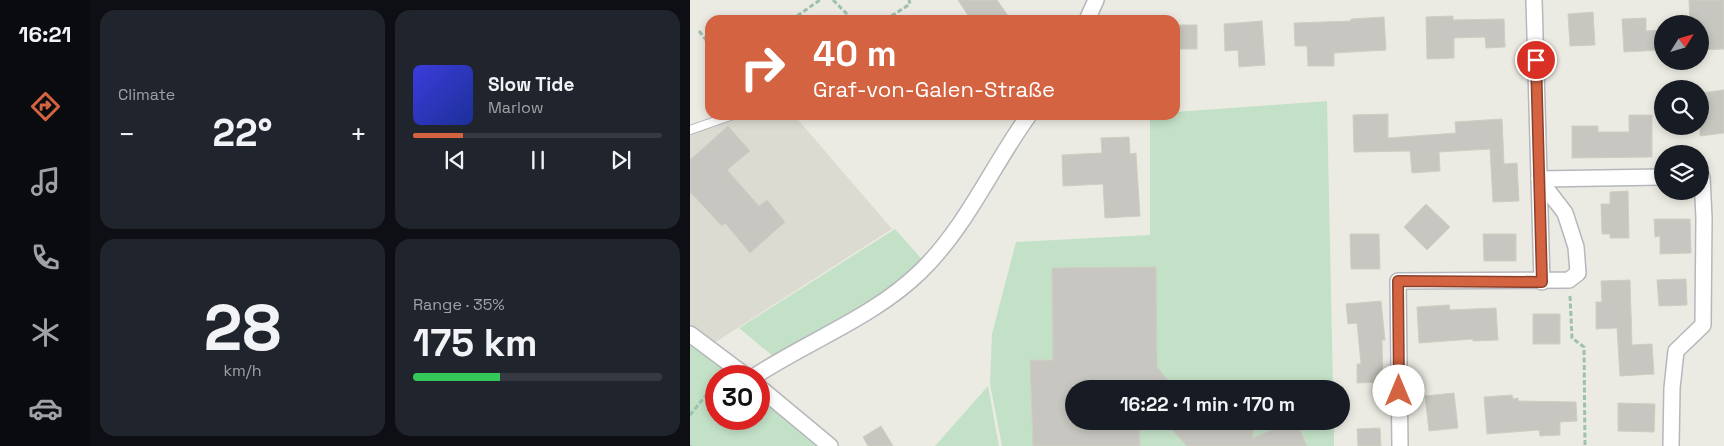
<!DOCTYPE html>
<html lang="en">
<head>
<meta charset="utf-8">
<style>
  :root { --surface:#171b24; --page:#20242c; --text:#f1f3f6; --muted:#9ea1a6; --line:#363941; --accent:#d46341 }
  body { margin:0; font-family:"Space Grotesk",sans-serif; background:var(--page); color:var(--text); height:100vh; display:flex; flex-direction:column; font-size:19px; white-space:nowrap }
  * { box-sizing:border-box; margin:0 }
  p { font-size:16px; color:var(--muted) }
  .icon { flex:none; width:28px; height:28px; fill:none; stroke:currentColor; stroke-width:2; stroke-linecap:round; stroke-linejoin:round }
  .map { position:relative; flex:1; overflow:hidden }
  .details { display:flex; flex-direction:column; gap:10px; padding:10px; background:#0d0f14; width:600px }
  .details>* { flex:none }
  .hud { position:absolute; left:15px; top:15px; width:475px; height:105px; border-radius:15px; box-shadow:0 2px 8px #0003; background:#d46341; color:#fff; overflow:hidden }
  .needle { width:32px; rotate:53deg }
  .tools { position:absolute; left:964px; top:15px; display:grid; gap:10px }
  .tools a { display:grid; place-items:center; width:55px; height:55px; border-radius:50%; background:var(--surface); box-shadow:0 2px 8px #0003; font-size:25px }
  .speed { position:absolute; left:15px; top:365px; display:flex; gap:10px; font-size:25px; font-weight:700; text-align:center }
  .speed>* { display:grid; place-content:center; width:65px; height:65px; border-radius:50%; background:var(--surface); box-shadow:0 2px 8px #0003; line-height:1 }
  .speed .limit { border:8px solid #d22; background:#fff; color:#111 }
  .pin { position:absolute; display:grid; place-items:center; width:42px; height:42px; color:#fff; margin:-21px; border:2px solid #fff; border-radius:50%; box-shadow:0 1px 5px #0007 }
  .me { position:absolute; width:55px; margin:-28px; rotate:0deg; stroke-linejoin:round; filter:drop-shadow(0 0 4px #0008) }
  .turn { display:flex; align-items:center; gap:18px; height:105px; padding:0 25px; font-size:22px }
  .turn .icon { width:65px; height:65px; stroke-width:2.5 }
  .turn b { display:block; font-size:35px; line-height:42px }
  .big { font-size:38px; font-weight:700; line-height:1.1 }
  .details .tile { flex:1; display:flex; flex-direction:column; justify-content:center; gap:8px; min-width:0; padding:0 18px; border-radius:15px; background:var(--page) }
  .details .dial { align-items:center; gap:0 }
  .dial b { font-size:65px; line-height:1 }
  .song { display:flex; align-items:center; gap:15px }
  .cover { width:60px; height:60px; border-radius:8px; background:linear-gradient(135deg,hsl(240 70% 55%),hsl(230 70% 35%)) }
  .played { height:5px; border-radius:2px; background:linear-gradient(90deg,var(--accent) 20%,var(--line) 20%) }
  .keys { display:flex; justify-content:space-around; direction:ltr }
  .heat { display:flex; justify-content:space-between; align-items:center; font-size:28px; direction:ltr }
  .charge { height:8px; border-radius:4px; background:linear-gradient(90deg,#34c759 35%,var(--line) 0) }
  .details .tiles { flex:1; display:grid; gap:10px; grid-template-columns:repeat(2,1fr) }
  .trip { position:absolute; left:375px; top:380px; width:285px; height:50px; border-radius:25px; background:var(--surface); box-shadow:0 2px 8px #0003; font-weight:700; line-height:50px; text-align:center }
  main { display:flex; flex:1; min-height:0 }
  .tab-bar { display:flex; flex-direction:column; width:90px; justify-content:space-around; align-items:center; background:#090b0e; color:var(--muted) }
  .tab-bar .icon { width:35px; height:35px }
  .tab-bar .active { color:var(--accent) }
  .tab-bar b { font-size:22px; color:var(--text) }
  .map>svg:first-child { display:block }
  .education { fill:#dcdbd2 }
  .green { fill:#c3e1c7 }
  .building { fill:#c8c6c0; stroke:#d0cec2 }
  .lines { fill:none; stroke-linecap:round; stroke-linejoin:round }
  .lane-casing { stroke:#b6b7bc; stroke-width:10 }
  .street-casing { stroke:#b6b7bc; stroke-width:18 }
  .path { stroke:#9cc1ad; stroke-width:3; stroke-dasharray:5 2.5; stroke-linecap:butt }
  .lane { stroke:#fff; stroke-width:8 }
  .street { stroke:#fff; stroke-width:15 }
  .route-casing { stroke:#8a402a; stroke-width:12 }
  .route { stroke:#d46341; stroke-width:9 }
</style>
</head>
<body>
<main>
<nav class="tab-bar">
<b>16:21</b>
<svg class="icon active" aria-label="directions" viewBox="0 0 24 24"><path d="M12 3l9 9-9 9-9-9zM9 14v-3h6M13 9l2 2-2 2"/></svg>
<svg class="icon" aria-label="music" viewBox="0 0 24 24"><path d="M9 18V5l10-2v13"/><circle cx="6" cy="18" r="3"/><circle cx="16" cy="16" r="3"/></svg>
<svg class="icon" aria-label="phone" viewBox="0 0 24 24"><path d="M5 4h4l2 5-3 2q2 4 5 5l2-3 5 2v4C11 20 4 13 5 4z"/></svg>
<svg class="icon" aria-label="climate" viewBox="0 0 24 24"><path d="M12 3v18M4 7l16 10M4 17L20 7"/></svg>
<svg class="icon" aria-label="car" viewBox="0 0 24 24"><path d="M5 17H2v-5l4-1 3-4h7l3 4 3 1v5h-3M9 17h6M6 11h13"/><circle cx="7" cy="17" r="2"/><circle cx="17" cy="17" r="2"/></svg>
</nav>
<section class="details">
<div class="tiles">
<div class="tile"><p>Climate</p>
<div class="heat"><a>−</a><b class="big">22°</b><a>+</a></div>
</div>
<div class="tile">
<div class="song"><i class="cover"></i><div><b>Slow Tide</b><p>Marlow</p></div></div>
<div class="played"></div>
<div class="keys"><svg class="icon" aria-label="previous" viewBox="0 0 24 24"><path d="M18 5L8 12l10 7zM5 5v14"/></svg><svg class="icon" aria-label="pause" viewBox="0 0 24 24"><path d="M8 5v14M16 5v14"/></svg><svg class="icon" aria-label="next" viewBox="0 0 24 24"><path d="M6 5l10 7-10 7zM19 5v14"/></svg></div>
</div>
<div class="tile dial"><b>28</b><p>km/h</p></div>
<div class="tile"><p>Range · 35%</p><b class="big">175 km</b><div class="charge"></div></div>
</div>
</section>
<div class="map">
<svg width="1034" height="446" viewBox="0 0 1034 446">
  <rect width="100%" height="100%" fill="#ecebe3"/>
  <path class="education" d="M 43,115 L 104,115 L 202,229 L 18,347 L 0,334 L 0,130 Z"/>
  <g class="green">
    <path d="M 637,101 L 643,389 L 384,389 L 384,421 L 644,421 L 644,446 L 312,446 L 300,384 L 302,334 L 326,242 L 460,235 L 460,115 L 485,115 L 485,112 Z"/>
    <path d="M 205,229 L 237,265 L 89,361 L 49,328 Z"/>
    <path d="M 0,336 L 52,376 L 26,376 L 26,419 L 69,419 L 69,390 L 135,446 L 0,446 Z"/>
    <path d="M 298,386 L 309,446 L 245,446 Z"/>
  </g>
  <g class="building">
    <path d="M 268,0 L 307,0 L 321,20 L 281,20 Z"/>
    <path d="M 999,0 L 1034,0 L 1034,49 L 1010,50 L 1010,24 L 1000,24 Z"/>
    <path d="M 903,12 L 905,45 L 880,46 L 878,14 Z"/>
    <path d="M 763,16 L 763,20 L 814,19 L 815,47 L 796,48 L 795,37 L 764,38 L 764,58 L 737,59 L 736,17 Z"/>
    <path d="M 694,17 L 696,50 L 644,53 L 644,66 L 618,66 L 617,46 L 605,46 L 604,23 L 661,21 L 661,19 Z"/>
    <path d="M 956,18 L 956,31 L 972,30 L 972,50 L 934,52 L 932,19 Z"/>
    <path d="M 572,21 L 575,65 L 549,67 L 548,50 L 535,51 L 534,24 Z"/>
    <rect x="485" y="25" width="22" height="24"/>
    <path d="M 1034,90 L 1034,133 L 1010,136 L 1010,93 Z"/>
    <path d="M 698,114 L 698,138 L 766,133 L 765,122 L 812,119 L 814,164 L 827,163 L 829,201 L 803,202 L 800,149 L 749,152 L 750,171 L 722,173 L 720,151 L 664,152 L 663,115 Z"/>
    <path d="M 939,115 L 962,115 L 962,157 L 882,158 L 882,126 L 908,126 L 908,132 L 939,132 Z"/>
    <path d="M 38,126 L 60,151 L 37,170 L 69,206 L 77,200 L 95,222 L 60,253 L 35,223 L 32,226 L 0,192 L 0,160 Z"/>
    <path d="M 439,137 L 440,154 L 446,153 L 450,216 L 415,218 L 413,184 L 373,186 L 372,155 L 412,153 L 411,138 Z"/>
    <path d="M 938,191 L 939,238 L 920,238 L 920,234 L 912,234 L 911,204 L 920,204 L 920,192 Z"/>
    <path d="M 736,204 L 760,227 L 737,250 L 714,227 Z"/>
    <path d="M 964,219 L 1000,219 L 1001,253 L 970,254 L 970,236 L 965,237 Z"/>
    <path d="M 660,234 L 689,234 L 690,269 L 661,269 Z"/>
    <path d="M 793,234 L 826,234 L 826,261 L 794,261 Z"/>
    <path d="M 466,267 L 467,367 L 485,389 L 384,389 L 384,421 L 449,421 L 450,446 L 343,446 L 340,360 L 363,360 L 362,268 Z"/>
    <path d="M 996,279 L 997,305 L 969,306 L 967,280 Z"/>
    <path d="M 940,280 L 942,345 L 962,344 L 964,374 L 930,376 L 927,328 L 906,329 L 906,302 L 912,302 L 911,281 Z"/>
    <path d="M 691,301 L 695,340 L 692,340 L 693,382 L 667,383 L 667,364 L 671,364 L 667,323 L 658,324 L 656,304 Z"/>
    <path d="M 759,305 L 760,310 L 806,308 L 808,340 L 783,341 L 783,339 L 729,343 L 727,307 Z"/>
    <rect x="843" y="314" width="27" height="30"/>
    <path d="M 764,393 L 768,428 L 739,431 L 735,396 Z"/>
    <path d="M 822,395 L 823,399 L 828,398 L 828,401 L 886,402 L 887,421 L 870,422 L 870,435 L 850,436 L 849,430 L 797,434 L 794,397 Z"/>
    <path d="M 928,403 L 965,404 L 964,432 L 928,431 Z"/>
    <path d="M 474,421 L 563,421 L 563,438 L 602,421 L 606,421 L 617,446 L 497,446 Z"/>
    <path d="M 191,426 L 203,446 L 178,446 L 173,437 Z"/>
    <path d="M 690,428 L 691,446 L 668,446 L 667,429 Z"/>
  </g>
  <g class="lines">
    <defs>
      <path id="lane" d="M 0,130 L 43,115"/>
      <g id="street">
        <path d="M 844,0 L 852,282"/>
        <path d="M 397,20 L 406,0"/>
        <path d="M 849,179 L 972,177"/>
        <path d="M 0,334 L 56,376"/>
        <path d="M 65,376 C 120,340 184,317 231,271 C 277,226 302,166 339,115"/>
        <path d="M 69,387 L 140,446"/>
        <path d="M 710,446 L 708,281 L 879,280 L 888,273 L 886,247 L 875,213 L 849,179"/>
        <path d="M 981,446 L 982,388 L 986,351 L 1013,325 L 1014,218 L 1012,177 L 1010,177"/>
      </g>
    </defs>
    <use href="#lane" class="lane-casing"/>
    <use href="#street" class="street-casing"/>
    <g class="path">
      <path d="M 143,0 L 163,20"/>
      <path d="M 101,20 L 130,0"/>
      <path d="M 195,20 L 220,4 L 219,0"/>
      <path d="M 9,31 L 20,45"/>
      <path d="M 880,296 L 882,338 L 894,347 L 895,446"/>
      <path d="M 0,415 L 26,383"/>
      <path d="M 0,445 L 0,446"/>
    </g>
    <use href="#lane" class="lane"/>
    <use href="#street" class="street"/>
  </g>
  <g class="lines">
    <defs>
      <path id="route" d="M 709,391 L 708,281 L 852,282 L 846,60"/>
    </defs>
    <use href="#route" class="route-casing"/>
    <use href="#route" class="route"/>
  </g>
</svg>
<div class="tools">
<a><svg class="needle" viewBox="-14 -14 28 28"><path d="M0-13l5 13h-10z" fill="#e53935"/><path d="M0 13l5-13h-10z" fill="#9ea1a6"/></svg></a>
<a><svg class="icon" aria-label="search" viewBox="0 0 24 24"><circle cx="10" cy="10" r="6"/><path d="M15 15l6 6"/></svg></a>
<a><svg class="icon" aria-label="layers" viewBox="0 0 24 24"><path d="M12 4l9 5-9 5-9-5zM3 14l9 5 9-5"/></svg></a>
</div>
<div class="speed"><div class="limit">30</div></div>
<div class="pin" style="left:846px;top:60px;background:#d93025"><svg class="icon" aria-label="arrive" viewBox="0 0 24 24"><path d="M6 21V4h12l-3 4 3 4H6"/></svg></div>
<svg class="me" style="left:709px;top:391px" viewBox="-20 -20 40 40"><circle r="19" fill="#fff"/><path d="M0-13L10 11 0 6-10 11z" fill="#d46341"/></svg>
<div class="trip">16:22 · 1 min · 170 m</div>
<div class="hud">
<div class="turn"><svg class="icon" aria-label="right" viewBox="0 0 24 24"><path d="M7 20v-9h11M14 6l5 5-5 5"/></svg><div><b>40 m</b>Graf-von-Galen-Straße</div></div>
</div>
</div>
</main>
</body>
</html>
